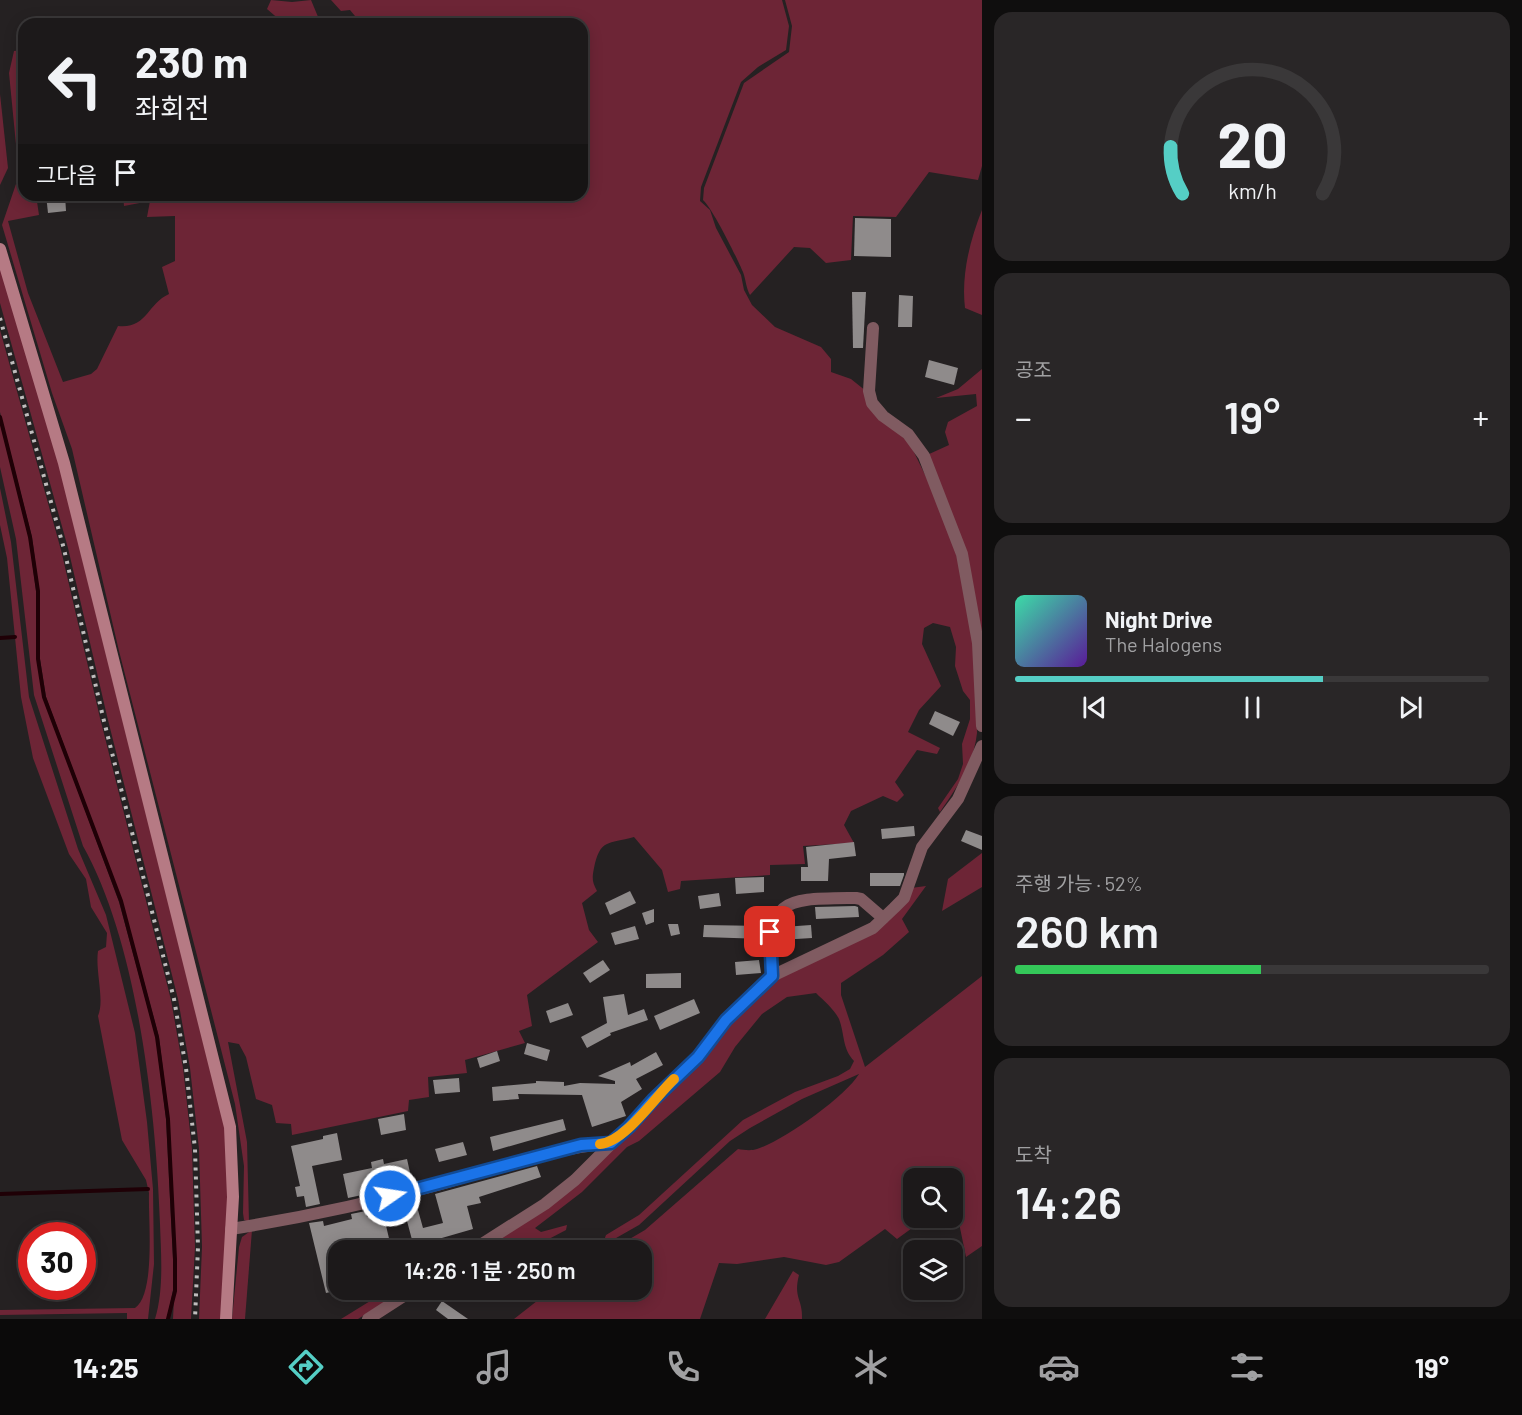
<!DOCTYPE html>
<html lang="ko">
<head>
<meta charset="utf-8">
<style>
  :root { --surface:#1c191a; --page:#292627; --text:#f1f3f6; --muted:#a0a0a2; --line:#3a3839; --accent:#55cec5 }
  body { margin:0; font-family:Barlow,"Noto Sans KR",sans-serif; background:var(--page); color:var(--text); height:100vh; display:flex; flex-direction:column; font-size:22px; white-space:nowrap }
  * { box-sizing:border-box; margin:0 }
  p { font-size:20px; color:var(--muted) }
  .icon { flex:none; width:33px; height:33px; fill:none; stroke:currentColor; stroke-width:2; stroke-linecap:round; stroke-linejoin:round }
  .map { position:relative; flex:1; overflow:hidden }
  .side { display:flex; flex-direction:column; gap:12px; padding:12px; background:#0f0e0e; width:540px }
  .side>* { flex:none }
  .top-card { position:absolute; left:18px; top:18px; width:570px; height:183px; border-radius:18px; box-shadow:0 3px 15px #0003,0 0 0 2px var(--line); background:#1c191a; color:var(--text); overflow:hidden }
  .buttons { position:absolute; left:903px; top:1168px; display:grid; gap:12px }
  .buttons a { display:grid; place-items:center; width:60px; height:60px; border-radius:12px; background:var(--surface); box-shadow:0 3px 15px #0003,0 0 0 2px var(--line); font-size:30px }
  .speed { position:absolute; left:18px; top:1222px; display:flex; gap:12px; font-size:30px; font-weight:700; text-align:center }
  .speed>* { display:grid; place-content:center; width:78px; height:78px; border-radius:50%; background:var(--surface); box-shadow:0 3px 15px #0003,0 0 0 2px var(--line); line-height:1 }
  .speed .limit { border:9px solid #d22; background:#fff; color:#111 }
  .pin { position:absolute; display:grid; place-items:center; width:51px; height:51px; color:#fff; margin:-26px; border-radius:12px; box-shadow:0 3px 9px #0006 }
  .me { position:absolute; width:66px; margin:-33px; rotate:77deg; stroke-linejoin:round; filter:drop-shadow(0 0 4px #0008) }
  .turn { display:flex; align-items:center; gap:21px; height:126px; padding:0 18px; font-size:27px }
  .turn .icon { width:78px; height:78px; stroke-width:2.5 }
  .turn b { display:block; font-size:42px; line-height:51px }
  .then { display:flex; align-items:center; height:57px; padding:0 18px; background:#0003; gap:12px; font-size:22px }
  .big { font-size:45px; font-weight:600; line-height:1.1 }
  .side .widget { flex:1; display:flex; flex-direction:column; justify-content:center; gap:9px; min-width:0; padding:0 21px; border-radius:18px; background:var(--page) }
  .side .dial { align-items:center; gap:0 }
  .dial svg { height:156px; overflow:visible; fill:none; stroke:var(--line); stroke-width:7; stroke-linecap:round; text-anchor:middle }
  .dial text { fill:var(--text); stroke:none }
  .song { display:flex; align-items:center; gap:18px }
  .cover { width:72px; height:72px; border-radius:9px; background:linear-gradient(135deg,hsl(160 70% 55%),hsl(270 70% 35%)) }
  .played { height:6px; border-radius:3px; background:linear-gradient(90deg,var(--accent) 65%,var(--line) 65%) }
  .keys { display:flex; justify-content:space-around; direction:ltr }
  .heat { display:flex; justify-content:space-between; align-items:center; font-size:33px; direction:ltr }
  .charge { height:9px; border-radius:4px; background:linear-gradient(90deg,#34c759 52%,var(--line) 0) }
  .trip { position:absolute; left:328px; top:1240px; width:324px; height:60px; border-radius:18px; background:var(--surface); box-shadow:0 3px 15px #0003,0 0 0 2px var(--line); font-weight:600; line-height:60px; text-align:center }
  .dock { display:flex; height:96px; justify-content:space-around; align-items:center; background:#0b0a0a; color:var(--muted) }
  .dock .icon { width:42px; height:42px }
  .dock .on { color:var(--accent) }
  .dock b { font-size:27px; color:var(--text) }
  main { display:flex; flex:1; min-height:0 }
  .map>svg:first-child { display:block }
  .green { fill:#6d2536 }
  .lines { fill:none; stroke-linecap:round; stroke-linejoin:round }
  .stream { stroke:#1f0006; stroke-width:4 }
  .building { fill:#8f8b8b }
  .street { stroke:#805b61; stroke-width:12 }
  .secondary { stroke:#b67a84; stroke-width:12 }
  .rail { stroke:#bfbdbd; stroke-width:4; stroke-dasharray:3 6; stroke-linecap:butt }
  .route-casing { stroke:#114b97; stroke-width:15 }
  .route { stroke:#1a73e8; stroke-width:10 }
  .slow { stroke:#f59e0b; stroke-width:10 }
</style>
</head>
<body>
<main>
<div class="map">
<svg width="982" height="1319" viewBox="0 0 982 1319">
  <rect width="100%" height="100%" fill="#252122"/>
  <g class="green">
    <path d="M 271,0 L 292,2 L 311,0 L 321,24 L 305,24 L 293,16 L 281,21 L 267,9 Z"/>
    <path d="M 331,0 L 782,0 L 789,26 L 786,50 L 758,67 L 741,82 L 701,187 L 700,201 L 710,210 L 716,228 L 741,275 L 744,290 L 752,305 L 775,327 L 821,347 L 831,359 L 831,372 L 851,379 L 866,391 L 893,426 L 910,444 L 932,489 L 958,554 L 976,647 L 977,733 C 974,763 957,787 940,812 L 938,808 L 958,779 L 963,764 L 962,744 L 970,719 L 970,700 L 963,691 L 955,666 L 956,647 L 950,627 L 933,623 L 924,628 L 922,644 L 941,686 L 919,710 L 908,732 L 940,748 L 937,754 L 917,750 L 895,782 L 904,795 L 897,802 L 883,796 L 851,811 L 844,825 L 854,843 L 803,846 L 805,864 L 770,865 L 770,875 L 681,881 L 680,889 L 668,892 L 662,870 L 634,837 C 608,844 600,839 594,868 C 592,878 592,882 597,891 L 582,903 L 589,930 L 598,942 L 527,995 L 532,1026 L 519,1031 L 525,1043 L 465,1060 L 467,1073 L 428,1077 L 429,1097 L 409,1100 L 408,1111 L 292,1135 L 291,1124 L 276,1123 L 272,1105 L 256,1099 L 246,1057 L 239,1044 L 228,1042 L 247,1142 L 249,1222 L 244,1220 L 243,1213 L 244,1166 L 235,1104 L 119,651 L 72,449 L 52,393 L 2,225 L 16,184 L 24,188 L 24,195 L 36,195 L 39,215 L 8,221 L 28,293 L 63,382 L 91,374 L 97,369 L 118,326 C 147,329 147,304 169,294 L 162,267 L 175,261 L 175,216 L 147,217 L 150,201 L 124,206 L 123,195 L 582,195 L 582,24 L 358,24 L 355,16 L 350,10 L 341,11 Z"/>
    <path d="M 785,0 L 982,0 L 982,166 L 978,180 L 929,172 L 896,217 L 853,216 L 851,260 L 826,263 L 810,248 L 794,247 L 750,295 C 746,288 746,280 743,272 C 737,258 713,209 703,200 L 704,188 L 744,83 L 789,52 L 792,26 Z"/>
    <path d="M 23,50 L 24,163 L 18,165 L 9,73 L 14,51 Z"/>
    <path d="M 0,94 L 8,168 L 0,185 Z"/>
    <path d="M 982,210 L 982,315 L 965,308 C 961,275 970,240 982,210 Z"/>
    <path d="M 0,263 L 60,464 L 226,1128 L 229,1172 L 222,1319 L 199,1319 L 202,1247 L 199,1149 L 190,1068 L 178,999 L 107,716 L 68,548 L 0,303 Z"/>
    <path d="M 0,330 L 61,550 L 100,718 L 171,1000 L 183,1068 L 192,1149 L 195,1247 L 191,1319 L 173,1319 L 176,1259 L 169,1119 L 159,1037 L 122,901 L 46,697 L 40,659 L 39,591 L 32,537 L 0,412 Z"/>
    <path d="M 982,369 L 982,650 L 976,608 L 927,455 L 949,445 L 945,432 L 948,422 L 977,406 L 976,394 L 936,398 L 958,389 Z"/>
    <path d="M 0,423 L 29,538 L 36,591 L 37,659 L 43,697 L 119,902 L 156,1038 L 166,1119 L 173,1259 L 173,1290 L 167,1319 L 155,1319 C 164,1290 161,1254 160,1224 C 156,1112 138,944 83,846 L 34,695 L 16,539 L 0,467 Z"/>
    <path d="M 0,488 L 11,542 L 29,697 L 78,849 L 106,915 L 135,1033 L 147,1122 L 153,1189 L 154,1264 L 148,1319 L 127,1319 L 127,1313 L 0,1315 L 0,1310 L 135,1308 C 156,1294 148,1218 149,1193 L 146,1180 L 122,1140 L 98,1016 C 105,1000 95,971 98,951 L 106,947 L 107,933 L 91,907 L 86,879 L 69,854 L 33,758 L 21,697 L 7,558 L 0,525 Z"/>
    <path d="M 982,853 L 982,887 L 942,911 L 948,879 Z"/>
    <path d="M 926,886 L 902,919 L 909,932 L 883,955 L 841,983 L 841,995 L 865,1067 L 982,976 L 982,1246 L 966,1257 L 959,1223 L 953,1212 L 952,1179 L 914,1179 L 914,1218 L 926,1218 L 897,1239 L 885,1229 L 839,1262 L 826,1265 L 784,1257 L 737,1264 L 719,1263 L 700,1319 L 514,1319 L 551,1290 L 642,1290 L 642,1251 L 609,1251 L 645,1230 L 738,1149 C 744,1150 751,1151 757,1149 C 783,1141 845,1097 859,1074 L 802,1099 L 750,1128 L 730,1141 L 639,1225 L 602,1246 L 606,1235 L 639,1215 L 743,1120 L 795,1092 L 838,1076 L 850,1069 L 854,1061 C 842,1048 845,1035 839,1019 C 834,1009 824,1001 816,993 L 787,997 L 762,1014 L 735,1047 L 720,1072 L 639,1141 L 627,1147 L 582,1192 L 535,1228 L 541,1232 L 567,1225 L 566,1230 L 526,1251 L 478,1251 L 546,1207 L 774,979 L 841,948 L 911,888 Z"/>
    <path d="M 252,1230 L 245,1319 L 232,1319 L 239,1247 L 242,1237 Z"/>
    <path d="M 793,1271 L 799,1275 C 793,1298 803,1299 802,1319 L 765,1319 Z"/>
    <path d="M 388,1290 L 404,1290 L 358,1319 L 341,1319 Z"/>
  </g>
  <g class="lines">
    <g class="stream">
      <path d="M 0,417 L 30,537 L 38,591 L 38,659 L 44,697 L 121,901 L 157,1037 L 168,1119 L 175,1259 L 175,1291 L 168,1319"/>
      <path d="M 0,638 L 15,637"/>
      <path d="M 0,1194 L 148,1189"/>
    </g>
  </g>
  <g class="building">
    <path d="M 46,195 L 65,195 L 66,211 L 48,213 Z"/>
    <path d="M 855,218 L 891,219 L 891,257 L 854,256 Z"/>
    <path d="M 852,292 L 866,292 L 863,348 L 853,348 Z"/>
    <path d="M 899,295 L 913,296 L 912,327 L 898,327 Z"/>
    <path d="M 929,360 L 958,368 L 954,385 L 925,377 Z"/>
    <path d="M 935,711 L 960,722 L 953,736 L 929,724 Z"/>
    <path d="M 914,826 L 915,836 L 882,839 L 881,829 Z"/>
    <path d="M 966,830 L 982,836 L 982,850 L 961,841 Z"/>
    <path d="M 854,842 L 856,856 L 829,859 L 828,881 L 801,881 L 801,867 L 808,867 L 806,847 Z"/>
    <path d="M 870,873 L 904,873 L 904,875 L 900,886 L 870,886 Z"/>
    <path d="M 764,877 L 764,892 L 736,894 L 735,878 Z"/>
    <path d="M 630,891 L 636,903 L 610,915 L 605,903 Z"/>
    <path d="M 719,893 L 721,906 L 700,909 L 698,896 Z"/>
    <path d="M 855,906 L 858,907 L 859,917 L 816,919 L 815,907 Z"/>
    <path d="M 654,909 L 654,922 L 646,925 L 642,913 Z"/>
    <path d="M 668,924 L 678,924 L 680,934 L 671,936 Z"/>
    <path d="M 704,925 L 764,926 L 764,939 L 703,937 Z"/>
    <path d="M 811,925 L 812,938 L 780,940 L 783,927 Z"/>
    <path d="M 635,926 L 639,939 L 615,945 L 611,933 Z"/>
    <path d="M 603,960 L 610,970 L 590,983 L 583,973 Z"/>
    <path d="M 759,960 L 761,973 L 736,975 L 735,962 Z"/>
    <path d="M 681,973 L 681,988 L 646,988 L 646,974 Z"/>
    <path d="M 624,994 L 628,1015 L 644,1009 L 648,1020 L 610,1033 L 611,1035 L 587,1048 L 581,1037 L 607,1023 L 603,997 Z"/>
    <path d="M 694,999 L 700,1013 L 660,1030 L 654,1016 Z"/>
    <path d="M 568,1003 L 573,1015 L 550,1023 L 546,1011 Z"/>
    <path d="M 527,1043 L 550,1050 L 547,1061 L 524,1054 Z"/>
    <path d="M 497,1051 L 500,1061 L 480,1068 L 477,1058 Z"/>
    <path d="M 656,1052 L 663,1065 L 636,1079 L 642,1089 L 621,1102 L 626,1116 L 592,1127 L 582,1095 L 518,1094 L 519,1099 L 493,1101 L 492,1087 L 536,1083 L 536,1081 L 564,1082 L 564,1086 L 580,1083 L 615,1084 L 615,1081 L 598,1076 L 630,1062 L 631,1066 Z"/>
    <path d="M 459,1078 L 460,1092 L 435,1094 L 433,1080 Z"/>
    <path d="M 404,1114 L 406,1130 L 381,1135 L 378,1119 Z"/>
    <path d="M 563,1119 L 566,1130 L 493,1151 L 490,1137 Z"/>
    <path d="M 337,1133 L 342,1160 L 312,1166 L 320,1204 L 306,1207 L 304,1196 L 297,1197 L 295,1187 L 300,1186 L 291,1146 L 323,1139 L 323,1136 Z"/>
    <path d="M 463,1142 L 467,1155 L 439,1162 L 435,1149 Z"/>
    <path d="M 383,1159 L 384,1164 L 407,1159 L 411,1177 L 361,1188 L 362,1195 L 348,1198 L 343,1174 L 372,1168 L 371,1162 Z"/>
    <path d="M 537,1166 L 541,1177 L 479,1197 L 481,1203 L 467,1206 L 473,1229 L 428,1242 L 431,1251 L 415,1251 L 403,1206 L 416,1203 L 423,1228 L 443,1223 L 435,1194 Z"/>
    <path d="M 366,1211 L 367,1217 L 383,1213 L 392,1251 L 331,1251 L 339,1290 L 326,1293 L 309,1223 L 323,1221 L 324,1226 L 352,1219 L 351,1214 Z"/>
    <path d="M 442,1301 L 468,1319 L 448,1319 L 436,1310 Z"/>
  </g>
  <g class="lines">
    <g class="street">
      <path d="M 873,328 L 869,391 L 872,403 L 883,416 L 908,434 L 924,456 L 962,554 L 978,643 L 982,726"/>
      <path d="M 772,976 C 767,896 783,899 856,898 L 861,899 L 883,918"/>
      <path d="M 231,1229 C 300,1218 370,1203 437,1185 C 494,1169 552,1148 611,1143"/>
      <path d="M 471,1251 L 545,1204 L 575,1180 L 698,1057 L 726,1020 L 772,976 L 873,928 L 894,908 L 904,898 L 922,847 L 958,799 L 982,746"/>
      <path d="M 368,1319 L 413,1290"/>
    </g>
    <path class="secondary" d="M 0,249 L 64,463 L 230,1127 L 233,1197 L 226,1319"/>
    <path class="rail" d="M 0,318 L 64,549 L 103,717 L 174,999 L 186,1068 L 195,1149 L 198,1247 L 195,1319"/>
  </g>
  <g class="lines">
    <defs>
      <path id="route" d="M 390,1196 L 581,1145 L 611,1143 L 629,1127 L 653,1100 L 698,1057 L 726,1020 L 772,976 L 770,932"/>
    </defs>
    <use href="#route" class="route-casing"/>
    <use href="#route" class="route"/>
    <path class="slow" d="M 600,1144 C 625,1142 655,1097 674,1079"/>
  </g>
</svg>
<div class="buttons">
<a><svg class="icon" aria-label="search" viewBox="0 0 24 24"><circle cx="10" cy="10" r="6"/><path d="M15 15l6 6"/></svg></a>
<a><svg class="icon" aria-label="layers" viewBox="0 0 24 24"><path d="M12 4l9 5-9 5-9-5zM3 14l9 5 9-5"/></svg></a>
</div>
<div class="speed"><div class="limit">30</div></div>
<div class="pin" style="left:770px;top:932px;background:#d93025"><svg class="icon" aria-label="arrive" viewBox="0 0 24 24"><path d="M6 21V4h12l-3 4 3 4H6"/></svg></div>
<svg class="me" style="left:390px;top:1196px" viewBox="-20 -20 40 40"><circle r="17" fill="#1a73e8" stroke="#fff" stroke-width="3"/><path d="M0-11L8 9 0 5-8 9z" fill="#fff"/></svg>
<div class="trip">14:26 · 1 분 · 250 m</div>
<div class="top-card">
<div class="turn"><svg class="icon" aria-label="left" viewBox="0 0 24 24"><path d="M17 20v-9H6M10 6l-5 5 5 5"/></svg><div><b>230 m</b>좌회전</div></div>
<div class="then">그다음<svg class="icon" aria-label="arrive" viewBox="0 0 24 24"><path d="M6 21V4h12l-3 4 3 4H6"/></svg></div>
</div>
</div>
<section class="side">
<div class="widget dial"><svg viewBox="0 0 100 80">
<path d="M14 69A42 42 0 1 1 86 69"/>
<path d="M14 69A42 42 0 0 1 8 45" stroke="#55cec5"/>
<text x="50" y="56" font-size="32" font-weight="700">20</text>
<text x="50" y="72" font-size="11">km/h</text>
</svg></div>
<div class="widget"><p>공조</p>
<div class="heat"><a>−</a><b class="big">19°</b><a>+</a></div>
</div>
<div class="widget">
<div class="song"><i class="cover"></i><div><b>Night Drive</b><p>The Halogens</p></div></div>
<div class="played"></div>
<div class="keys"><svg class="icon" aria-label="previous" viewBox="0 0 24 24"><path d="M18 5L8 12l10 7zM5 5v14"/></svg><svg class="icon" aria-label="pause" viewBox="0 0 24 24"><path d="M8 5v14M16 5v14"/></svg><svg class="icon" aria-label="next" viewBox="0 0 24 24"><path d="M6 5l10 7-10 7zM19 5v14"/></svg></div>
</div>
<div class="widget"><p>주행 가능 · 52%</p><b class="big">260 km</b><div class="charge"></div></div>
<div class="widget"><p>도착</p><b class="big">14:26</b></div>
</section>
</main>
<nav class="dock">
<b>14:25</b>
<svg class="icon on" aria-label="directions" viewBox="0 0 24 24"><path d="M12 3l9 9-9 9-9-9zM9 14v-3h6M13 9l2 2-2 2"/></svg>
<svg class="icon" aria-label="music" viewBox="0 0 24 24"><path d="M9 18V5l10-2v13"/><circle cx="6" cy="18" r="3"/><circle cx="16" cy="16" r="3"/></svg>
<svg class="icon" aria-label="phone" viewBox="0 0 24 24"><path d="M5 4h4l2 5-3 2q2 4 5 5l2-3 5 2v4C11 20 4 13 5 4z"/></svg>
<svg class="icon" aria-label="climate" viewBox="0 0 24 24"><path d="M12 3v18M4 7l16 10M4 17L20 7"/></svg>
<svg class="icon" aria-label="car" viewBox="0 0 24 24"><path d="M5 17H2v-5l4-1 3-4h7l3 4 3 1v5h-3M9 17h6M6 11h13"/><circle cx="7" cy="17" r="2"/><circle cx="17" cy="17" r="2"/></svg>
<svg class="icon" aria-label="filters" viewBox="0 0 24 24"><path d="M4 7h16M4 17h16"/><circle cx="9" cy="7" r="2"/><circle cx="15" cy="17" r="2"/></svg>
<b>19°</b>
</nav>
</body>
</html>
